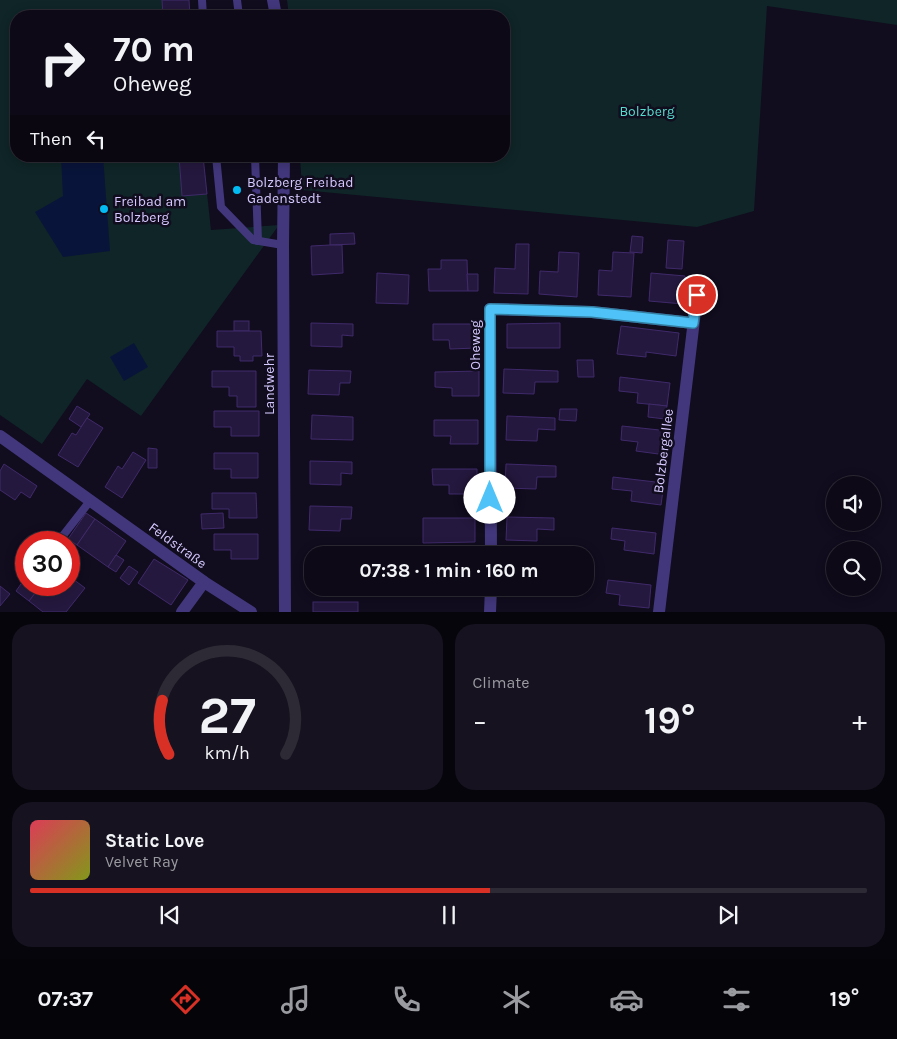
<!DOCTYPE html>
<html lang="en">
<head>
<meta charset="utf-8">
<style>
  :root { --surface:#0d0916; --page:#16121f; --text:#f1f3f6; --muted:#9a9aa1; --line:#2d2a35; --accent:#d93025 }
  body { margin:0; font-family:Karla,sans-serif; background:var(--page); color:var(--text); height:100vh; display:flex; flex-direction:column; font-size:19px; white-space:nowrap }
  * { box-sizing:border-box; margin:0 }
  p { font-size:16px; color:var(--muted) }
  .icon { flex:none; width:28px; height:28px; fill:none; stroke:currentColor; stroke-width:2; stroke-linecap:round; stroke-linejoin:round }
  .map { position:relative; height:612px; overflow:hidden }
  .side { display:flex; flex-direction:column; gap:12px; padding:12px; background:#07050c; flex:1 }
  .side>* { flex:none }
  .hud { position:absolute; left:10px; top:10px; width:500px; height:152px; border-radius:20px; box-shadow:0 2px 12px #0003,0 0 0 1px var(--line); background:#0d0916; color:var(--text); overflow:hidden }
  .tools { position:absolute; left:826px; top:476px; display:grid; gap:10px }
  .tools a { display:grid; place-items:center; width:55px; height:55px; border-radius:50%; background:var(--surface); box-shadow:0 2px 12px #0003,0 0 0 1px var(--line); font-size:25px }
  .speed { position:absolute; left:15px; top:531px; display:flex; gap:10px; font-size:25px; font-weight:700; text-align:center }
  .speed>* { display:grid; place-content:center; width:65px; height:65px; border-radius:50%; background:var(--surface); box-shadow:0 2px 12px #0003,0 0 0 1px var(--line); line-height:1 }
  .speed .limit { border:8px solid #d22; background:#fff; color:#111 }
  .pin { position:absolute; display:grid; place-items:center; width:42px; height:42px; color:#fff; margin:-21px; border:2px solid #fff; border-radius:50%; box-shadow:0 1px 5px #0007 }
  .me { position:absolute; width:55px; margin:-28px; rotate:0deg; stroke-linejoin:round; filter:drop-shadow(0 0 4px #0008) }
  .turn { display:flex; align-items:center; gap:18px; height:105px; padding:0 20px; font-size:22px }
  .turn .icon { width:65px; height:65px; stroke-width:2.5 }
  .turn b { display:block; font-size:35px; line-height:42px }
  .then { display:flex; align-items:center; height:48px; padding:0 20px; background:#0003; gap:10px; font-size:19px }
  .big { font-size:38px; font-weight:700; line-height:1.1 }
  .side .widget { flex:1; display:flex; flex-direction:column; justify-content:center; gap:8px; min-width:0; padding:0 18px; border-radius:20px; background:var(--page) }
  .side .dial { align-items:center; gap:0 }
  .dial svg { height:130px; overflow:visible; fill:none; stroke:var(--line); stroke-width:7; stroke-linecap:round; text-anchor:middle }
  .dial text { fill:var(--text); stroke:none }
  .song { display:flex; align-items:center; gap:15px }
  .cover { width:60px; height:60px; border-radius:8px; background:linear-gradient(135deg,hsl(350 70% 55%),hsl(70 70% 35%)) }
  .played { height:5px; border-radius:2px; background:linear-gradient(90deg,var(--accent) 55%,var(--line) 55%) }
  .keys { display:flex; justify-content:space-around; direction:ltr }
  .heat { display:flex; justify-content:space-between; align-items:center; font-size:28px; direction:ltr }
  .side .tiles { flex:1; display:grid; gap:12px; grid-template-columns:1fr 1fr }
  .widget:last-child { grid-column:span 2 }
  .trip { position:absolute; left:304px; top:546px; width:290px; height:50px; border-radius:20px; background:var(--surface); box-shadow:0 2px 12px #0003,0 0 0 1px var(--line); font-weight:700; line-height:50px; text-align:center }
  .menu { display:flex; height:80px; justify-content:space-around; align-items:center; background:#050409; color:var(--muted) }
  .menu .icon { width:35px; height:35px }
  .menu .current { color:var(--accent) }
  .menu b { font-size:22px; color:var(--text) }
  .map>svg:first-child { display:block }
  .green { fill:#0f2527 }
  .water { fill:#09143a }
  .building { fill:#25183e; stroke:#3f2a6a }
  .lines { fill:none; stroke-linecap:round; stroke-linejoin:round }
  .service { stroke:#42377c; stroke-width:8 }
  .minor { stroke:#42377c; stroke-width:12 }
  .tertiary { stroke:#42377c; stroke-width:12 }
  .route-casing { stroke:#337fa1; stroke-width:12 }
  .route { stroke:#4fc3f7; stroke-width:9 }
  .poi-dot { fill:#02bbf2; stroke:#110c1e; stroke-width:2 }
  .labels { text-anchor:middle; stroke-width:5; stroke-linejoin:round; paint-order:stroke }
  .park-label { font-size:14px; fill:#56ddcd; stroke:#110c1e }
  .poi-label { font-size:14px; fill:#d6c9ff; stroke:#110c1e; text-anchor:start }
  .street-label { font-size:14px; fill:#d6c9ff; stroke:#110c1e }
</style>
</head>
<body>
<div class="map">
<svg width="897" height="612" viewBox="0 0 897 612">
  <rect width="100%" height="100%" fill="#110c1e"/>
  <g class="green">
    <path d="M 0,0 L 185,0 L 187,16 L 16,16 L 16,156 L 203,156 L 211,230 L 279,225 L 141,416 L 87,379 L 42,444 L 0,415 Z"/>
    <path d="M 287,0 L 897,0 L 897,25 L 767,6 L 754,211 L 697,227 L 302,190 L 300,156 L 504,156 L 504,16 L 289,16 Z"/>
  </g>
  <g class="water">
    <path d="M 61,156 L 103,156 L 110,251 L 63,257 L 35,212 L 63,196 Z"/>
    <path d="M 134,343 L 148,367 L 124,381 L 110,357 Z"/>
  </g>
  <g class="building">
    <path d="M 162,0 L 189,0 L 190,16 L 163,16 Z"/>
    <path d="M 179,156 L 203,156 L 207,194 L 182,196 Z"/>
    <path d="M 354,233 L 355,244 L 330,245 L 330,234 Z"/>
    <path d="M 632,236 L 643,237 L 642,253 L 630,252 Z"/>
    <path d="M 668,240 L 684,241 L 682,269 L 666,268 Z"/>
    <path d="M 516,244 L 529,244 L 528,294 L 494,293 L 495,268 L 515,269 Z"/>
    <path d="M 330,245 L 342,245 L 343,273 L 312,275 L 311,246 Z"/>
    <path d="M 559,252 L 579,253 L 577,297 L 539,294 L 540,271 L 558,272 Z"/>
    <path d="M 613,252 L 634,253 L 631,297 L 598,295 L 599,270 L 612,271 Z"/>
    <path d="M 441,260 L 467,260 L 468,291 L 429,291 L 428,269 L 441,269 Z"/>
    <path d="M 377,273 L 409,275 L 408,304 L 376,303 Z"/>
    <path d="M 651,273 L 685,276 L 683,304 L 649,301 Z"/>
    <path d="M 467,274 L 478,274 L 478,291 L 468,291 Z"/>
    <rect x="234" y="321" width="15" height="10"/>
    <path d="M 311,323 L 353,324 L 353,336 L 342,335 L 342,347 L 311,346 Z"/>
    <path d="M 560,323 L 560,348 L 507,348 L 507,324 Z"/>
    <path d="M 433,324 L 477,324 L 477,348 L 450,349 L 449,340 L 433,340 Z"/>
    <path d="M 621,326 L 679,333 L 676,356 L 646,352 L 646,357 L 617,354 Z"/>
    <path d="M 217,331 L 261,331 L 262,356 L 253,356 L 253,361 L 240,361 L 240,356 L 234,356 L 234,347 L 217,347 Z"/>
    <path d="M 577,360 L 593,360 L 594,377 L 578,377 Z"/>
    <path d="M 504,369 L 558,371 L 558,382 L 535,382 L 534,394 L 503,393 Z"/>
    <path d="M 309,370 L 351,371 L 350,383 L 340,383 L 339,395 L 308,394 Z"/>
    <path d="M 212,371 L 256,371 L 256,407 L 237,407 L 237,396 L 229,396 L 229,387 L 212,387 Z"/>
    <path d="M 479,371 L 479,396 L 452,396 L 452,388 L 435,387 L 435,372 Z"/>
    <path d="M 620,377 L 670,383 L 667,406 L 637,403 L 638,393 L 619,391 Z"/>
    <path d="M 649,404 L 667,406 L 665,419 L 648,417 Z"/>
    <path d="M 77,406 L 90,414 L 81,427 L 69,419 Z"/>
    <path d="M 560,409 L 577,409 L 576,421 L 559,420 Z"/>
    <path d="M 214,411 L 259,411 L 259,436 L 231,436 L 231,427 L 214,427 Z"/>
    <path d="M 312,415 L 353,417 L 353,440 L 311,439 Z"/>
    <path d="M 507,416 L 555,418 L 555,430 L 538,429 L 537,441 L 506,440 Z"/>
    <path d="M 87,418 L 103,428 L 78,467 L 58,455 L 72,433 L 76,435 Z"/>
    <path d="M 434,420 L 478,420 L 478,444 L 450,444 L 451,436 L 434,436 Z"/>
    <path d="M 622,426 L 669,431 L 666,455 L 636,451 L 638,442 L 621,440 Z"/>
    <path d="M 148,448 L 157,449 L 157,468 L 148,468 Z"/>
    <path d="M 133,452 L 146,460 L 122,498 L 105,487 L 118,466 L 122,469 Z"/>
    <path d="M 214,453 L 258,453 L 258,478 L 231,478 L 231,469 L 214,469 Z"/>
    <path d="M 310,461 L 352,462 L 352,474 L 341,473 L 341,485 L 310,484 Z"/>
    <path d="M 4,464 L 37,486 L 30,498 L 21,492 L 15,500 L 0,490 L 0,471 Z"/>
    <path d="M 506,464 L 556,466 L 556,477 L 537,477 L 536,489 L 505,488 Z"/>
    <path d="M 432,469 L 477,469 L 477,494 L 449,494 L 449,485 L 433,485 Z"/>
    <path d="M 613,477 L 664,483 L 661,505 L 631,501 L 632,491 L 612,489 Z"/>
    <path d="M 212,493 L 256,493 L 257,518 L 229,518 L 229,509 L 212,509 Z"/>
    <path d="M 310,506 L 352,507 L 351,519 L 341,519 L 340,531 L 309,530 Z"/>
    <path d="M 86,513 L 95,519 L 77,545 L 68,539 Z"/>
    <path d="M 223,513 L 224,528 L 202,529 L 201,514 Z"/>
    <path d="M 507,517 L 554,518 L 554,530 L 537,529 L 537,541 L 506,540 Z"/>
    <path d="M 423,518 L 475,518 L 475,542 L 423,543 Z"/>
    <path d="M 95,519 L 126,541 L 108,567 L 77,545 Z"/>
    <path d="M 612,528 L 656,533 L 654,554 L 624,550 L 625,541 L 611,539 Z"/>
    <path d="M 214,534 L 258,534 L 258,559 L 231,559 L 231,550 L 214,550 Z"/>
    <path d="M 311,554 L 327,555 L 312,555 L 312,579 L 311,578 Z"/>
    <path d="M 116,555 L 124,560 L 116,572 L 108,567 Z"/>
    <path d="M 154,559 L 188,580 L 171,605 L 138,583 Z"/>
    <path d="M 129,566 L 138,572 L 129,585 L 120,578 Z"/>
    <path d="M 69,576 L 85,588 L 66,612 L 43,612 L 29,601 L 41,585 L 45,585 L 50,589 L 54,585 L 69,585 Z"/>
    <path d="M 26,577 L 26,585 L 41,585 L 29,601 L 16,591 Z"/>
    <path d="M 608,580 L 651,585 L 649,608 L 619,605 L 620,595 L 606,593 Z"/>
    <path d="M 0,586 L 10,594 L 0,606 Z"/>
    <rect x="449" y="588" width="28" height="2"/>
    <path d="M 507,588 L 538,588 L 538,593 L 507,592 Z"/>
    <rect x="313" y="602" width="45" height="10"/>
  </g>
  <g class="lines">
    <g class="service">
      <path d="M 202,0 L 203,16"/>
      <path d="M 237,0 L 239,16"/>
      <path d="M 216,156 L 221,207 L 253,240 L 283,245"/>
      <path d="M 255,156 L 258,241"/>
      <path d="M 58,542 L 90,501"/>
    </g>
    <g class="minor">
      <path d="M 0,436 L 204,582 L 251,612"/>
      <path d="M 491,555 L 490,309 L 592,312 L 693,323"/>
      <path d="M 182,612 L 204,582"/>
      <path d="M 490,612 L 491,588"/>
      <path d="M 659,612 L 697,295"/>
    </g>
    <g class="tertiary">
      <path d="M 273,0 L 276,16"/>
      <path d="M 284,156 L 283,245 L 285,612"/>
    </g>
  </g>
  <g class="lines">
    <defs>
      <path id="route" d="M 490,498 L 490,309 L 592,312 L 693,323 L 697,295"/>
    </defs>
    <use href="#route" class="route-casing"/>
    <use href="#route" class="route"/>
  </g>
  <g class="poi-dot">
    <circle cx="237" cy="190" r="5"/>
    <circle cx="104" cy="209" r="5"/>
  </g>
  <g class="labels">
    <g class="park-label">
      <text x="647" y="116">Bolzberg</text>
    </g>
    <g class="poi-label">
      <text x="247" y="187">Bolzberg Freibad<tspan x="247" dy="16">Gadenstedt</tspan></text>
      <text x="114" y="206">Freibad am<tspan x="114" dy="16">Bolzberg</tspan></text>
    </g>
    <g class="street-label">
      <text transform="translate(475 345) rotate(-90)" y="5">Oheweg</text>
      <text transform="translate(269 384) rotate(-90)" y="5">Landwehr</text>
      <text transform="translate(663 451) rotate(-83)" y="5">Bolzbergallee</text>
      <text transform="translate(178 545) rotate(36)" y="5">Feldstraße</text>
    </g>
  </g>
</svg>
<div class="tools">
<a><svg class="icon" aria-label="sound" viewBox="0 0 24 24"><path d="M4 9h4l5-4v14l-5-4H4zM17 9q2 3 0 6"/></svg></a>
<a><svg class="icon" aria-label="search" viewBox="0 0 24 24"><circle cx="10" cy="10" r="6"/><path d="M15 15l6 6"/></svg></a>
</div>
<div class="speed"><div class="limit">30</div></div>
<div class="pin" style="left:697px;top:295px;background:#d93025"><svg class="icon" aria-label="arrive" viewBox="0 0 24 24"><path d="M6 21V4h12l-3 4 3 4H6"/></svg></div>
<svg class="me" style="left:490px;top:498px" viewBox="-20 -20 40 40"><circle r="19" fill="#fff"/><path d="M0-13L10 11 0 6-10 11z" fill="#4fc3f7"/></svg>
<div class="trip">07:38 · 1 min · 160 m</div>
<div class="hud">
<div class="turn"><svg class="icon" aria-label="right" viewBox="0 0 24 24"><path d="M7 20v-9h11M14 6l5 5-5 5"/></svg><div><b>70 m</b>Oheweg</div></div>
<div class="then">Then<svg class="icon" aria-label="left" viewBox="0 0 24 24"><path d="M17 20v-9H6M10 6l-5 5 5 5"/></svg></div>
</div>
</div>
<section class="side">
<div class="tiles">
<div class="widget dial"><svg viewBox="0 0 100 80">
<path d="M14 69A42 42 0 1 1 86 69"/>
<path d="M14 69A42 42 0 0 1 10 36" stroke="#d93025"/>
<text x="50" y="56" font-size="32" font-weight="700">27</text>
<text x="50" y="72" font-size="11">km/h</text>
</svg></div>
<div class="widget"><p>Climate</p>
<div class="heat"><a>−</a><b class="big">19°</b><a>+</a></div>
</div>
<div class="widget">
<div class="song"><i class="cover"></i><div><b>Static Love</b><p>Velvet Ray</p></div></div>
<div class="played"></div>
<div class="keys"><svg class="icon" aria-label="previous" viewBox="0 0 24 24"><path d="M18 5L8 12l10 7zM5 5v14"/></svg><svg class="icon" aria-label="pause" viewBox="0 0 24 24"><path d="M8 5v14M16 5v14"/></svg><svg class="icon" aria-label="next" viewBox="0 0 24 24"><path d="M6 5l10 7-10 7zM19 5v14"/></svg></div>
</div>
</div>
</section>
<nav class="menu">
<b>07:37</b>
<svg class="icon current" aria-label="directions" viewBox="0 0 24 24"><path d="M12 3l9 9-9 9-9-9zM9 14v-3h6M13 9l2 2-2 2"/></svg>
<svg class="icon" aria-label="music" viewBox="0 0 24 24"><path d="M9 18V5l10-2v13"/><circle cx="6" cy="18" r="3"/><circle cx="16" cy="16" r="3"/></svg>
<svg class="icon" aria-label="phone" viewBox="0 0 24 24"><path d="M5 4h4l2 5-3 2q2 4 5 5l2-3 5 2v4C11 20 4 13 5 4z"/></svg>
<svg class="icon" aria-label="climate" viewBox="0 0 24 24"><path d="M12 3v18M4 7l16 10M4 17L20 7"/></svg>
<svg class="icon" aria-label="car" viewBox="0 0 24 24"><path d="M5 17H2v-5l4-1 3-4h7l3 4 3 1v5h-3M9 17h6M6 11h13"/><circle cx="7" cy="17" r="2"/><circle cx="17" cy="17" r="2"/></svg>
<svg class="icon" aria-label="filters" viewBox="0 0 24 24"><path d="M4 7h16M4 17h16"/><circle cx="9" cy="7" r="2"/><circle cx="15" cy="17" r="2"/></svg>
<b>19°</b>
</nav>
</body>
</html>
